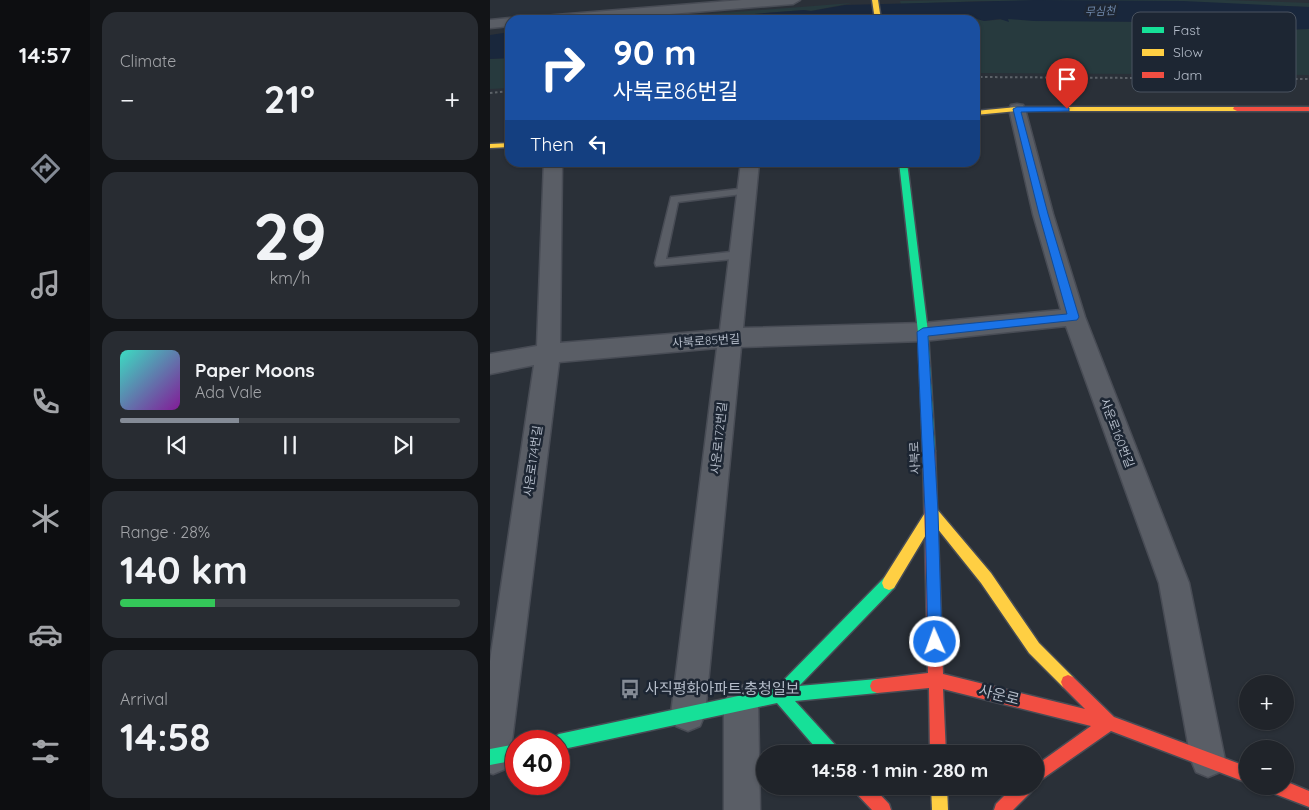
<!DOCTYPE html>
<html lang="en">
<head>
<meta charset="utf-8">
<style>
  :root { --surface:#20242a; --page:#282c32; --text:#f1f3f6; --muted:#a2a4a8; --line:#3d4147; --accent:#848b96 }
  body { margin:0; font-family:Quicksand,"Noto Sans KR",sans-serif; background:var(--page); color:var(--text); height:100vh; display:flex; flex-direction:column; font-size:19px; white-space:nowrap }
  * { box-sizing:border-box; margin:0 }
  p { font-size:16px; color:var(--muted) }
  .icon { flex:none; width:28px; height:28px; fill:none; stroke:currentColor; stroke-width:2; stroke-linecap:round; stroke-linejoin:round }
  .map { position:relative; flex:1; overflow:hidden }
  .sheet { display:flex; flex-direction:column; gap:12px; padding:12px; background:#121417; width:400px }
  .sheet>* { flex:none }
  .banner { position:absolute; left:15px; top:15px; width:475px; height:152px; border-radius:15px; box-shadow:0 1px 4px #0004,0 0 0 1px var(--line); background:#1a4fa0; color:#fff; overflow:hidden }
  .tools { position:absolute; left:749px; top:675px; display:grid; gap:10px }
  .tools a { display:grid; place-items:center; width:55px; height:55px; border-radius:50%; background:var(--surface); box-shadow:0 1px 4px #0004,0 0 0 1px var(--line); font-size:25px }
  .speed { position:absolute; left:15px; top:730px; display:flex; gap:10px; font-size:25px; font-weight:700; text-align:center }
  .speed>* { display:grid; place-content:center; width:65px; height:65px; border-radius:50%; background:var(--surface); box-shadow:0 1px 4px #0004,0 0 0 1px var(--line); line-height:1 }
  .speed .limit { border:8px solid #d22; background:#fff; color:#111 }
  .pin { position:absolute; display:grid; place-items:center; width:42px; height:42px; color:#fff; margin:-51px -21px; border-radius:50% 50% 50% 0; rotate:-45deg; box-shadow:0 0 5px #0007 }
  .pin .icon { rotate:45deg }
  .me { position:absolute; width:55px; margin:-28px; rotate:358deg; stroke-linejoin:round; filter:drop-shadow(0 0 4px #0008) }
  .turn { display:flex; align-items:center; gap:18px; height:105px; padding:0 25px; font-size:22px }
  .turn .icon { width:65px; height:65px; stroke-width:2.5 }
  .turn b { display:block; font-size:35px; line-height:42px }
  .then { display:flex; align-items:center; height:48px; padding:0 25px; background:#0003; gap:10px; font-size:19px }
  .big { font-size:38px; font-weight:700; line-height:1.1 }
  .sheet .card { flex:1; display:flex; flex-direction:column; justify-content:center; gap:8px; min-width:0; padding:0 18px; border-radius:15px; background:var(--page) }
  .sheet .dial { align-items:center; gap:0 }
  .dial b { font-size:65px; line-height:1 }
  .song { display:flex; align-items:center; gap:15px }
  .cover { width:60px; height:60px; border-radius:8px; background:linear-gradient(135deg,hsl(170 70% 55%),hsl(290 70% 35%)) }
  .played { height:5px; border-radius:2px; background:linear-gradient(90deg,var(--accent) 35%,var(--line) 35%) }
  .keys { display:flex; justify-content:space-around; direction:ltr }
  .heat { display:flex; justify-content:space-between; align-items:center; font-size:28px; direction:ltr }
  .charge { height:8px; border-radius:4px; background:linear-gradient(90deg,#34c759 28%,var(--line) 0) }
  .trip { position:absolute; left:266px; top:745px; width:288px; height:50px; border-radius:25px; background:var(--surface); box-shadow:0 1px 4px #0004,0 0 0 1px var(--line); font-weight:700; line-height:50px; text-align:center }
  main { display:flex; flex:1; min-height:0 }
  .menu { display:flex; flex-direction:column; width:90px; justify-content:space-around; align-items:center; background:#0d0e11; color:var(--muted) }
  .menu .icon { width:35px; height:35px }
  .menu .on { color:var(--accent) }
  .menu b { font-size:22px; color:var(--text) }
  .map>svg:first-child { display:block }
  .green { fill:#273a3e }
  .water { fill:#19273c }
  .lines { fill:none; stroke-linecap:round; stroke-linejoin:round }
  .lane-casing { stroke:#484c55; stroke-width:3 }
  .street-casing { stroke:#484c55; stroke-width:3 }
  .fast-casing { stroke:#484c55; stroke-width:3 }
  .slow-casing { stroke:#484c55; stroke-width:3 }
  .jam-casing { stroke:#484c55; stroke-width:3 }
  .path { stroke:#5c6268; stroke-width:2; stroke-dasharray:2.5 2.5; stroke-linecap:butt }
  .lane { fill:#5a5e66; fill-rule:evenodd }
  .street { fill:#5a5e66; fill-rule:evenodd }
  .fast { fill:#16e098; fill-rule:evenodd }
  .slow { fill:#ffcf43; fill-rule:evenodd }
  .jam { fill:#f24e42; fill-rule:evenodd }
  .route { fill:#1a73e8; stroke:#114b97 }
  .labels { text-anchor:middle; stroke-width:5; stroke-linejoin:round; paint-order:stroke }
  .far-water-label { font-size:11px; font-style:italic; fill:#6d86a8; stroke:#1d2633 }
  .street-label { font-size:12px; fill:#b4bcc9; stroke:#1d2633 }
  .near-poi-label { font-size:15px; fill:#b4bcc9; stroke:#1d2633; text-anchor:start }
  .near-street-label { font-size:15px; fill:#b4bcc9; stroke:#1d2633 }
  .key { fill:#1d2633; stroke:#4a5360; stroke-width:1 }
  .key-label { font-size:14px; fill:#b4bcc9 }
</style>
</head>
<body>
<main>
<nav class="menu">
<b>14:57</b>
<svg class="icon on" aria-label="directions" viewBox="0 0 24 24"><path d="M12 3l9 9-9 9-9-9zM9 14v-3h6M13 9l2 2-2 2"/></svg>
<svg class="icon" aria-label="music" viewBox="0 0 24 24"><path d="M9 18V5l10-2v13"/><circle cx="6" cy="18" r="3"/><circle cx="16" cy="16" r="3"/></svg>
<svg class="icon" aria-label="phone" viewBox="0 0 24 24"><path d="M5 4h4l2 5-3 2q2 4 5 5l2-3 5 2v4C11 20 4 13 5 4z"/></svg>
<svg class="icon" aria-label="climate" viewBox="0 0 24 24"><path d="M12 3v18M4 7l16 10M4 17L20 7"/></svg>
<svg class="icon" aria-label="car" viewBox="0 0 24 24"><path d="M5 17H2v-5l4-1 3-4h7l3 4 3 1v5h-3M9 17h6M6 11h13"/><circle cx="7" cy="17" r="2"/><circle cx="17" cy="17" r="2"/></svg>
<svg class="icon" aria-label="filters" viewBox="0 0 24 24"><path d="M4 7h16M4 17h16"/><circle cx="9" cy="7" r="2"/><circle cx="15" cy="17" r="2"/></svg>
</nav>
<section class="sheet">
<div class="card"><p>Climate</p>
<div class="heat"><a>−</a><b class="big">21°</b><a>+</a></div>
</div>
<div class="card dial"><b>29</b><p>km/h</p></div>
<div class="card">
<div class="song"><i class="cover"></i><div><b>Paper Moons</b><p>Ada Vale</p></div></div>
<div class="played"></div>
<div class="keys"><svg class="icon" aria-label="previous" viewBox="0 0 24 24"><path d="M18 5L8 12l10 7zM5 5v14"/></svg><svg class="icon" aria-label="pause" viewBox="0 0 24 24"><path d="M8 5v14M16 5v14"/></svg><svg class="icon" aria-label="next" viewBox="0 0 24 24"><path d="M6 5l10 7-10 7zM19 5v14"/></svg></div>
</div>
<div class="card"><p>Range · 28%</p><b class="big">140 km</b><div class="charge"></div></div>
<div class="card"><p>Arrival</p><b class="big">14:58</b></div>
</section>
<div class="map">
<svg width="819" height="810" viewBox="0 0 819 810">
  <rect width="100%" height="100%" fill="#2a3038"/>
  <g class="green">
    <path d="M 457,0 L 735,0 L 819,3 L 819,7 L 640,1 L 494,1 L 411,4 L 410,1 Z"/>
    <path d="M 362,3 L 321,11 L 314,10 L 189,20 L 141,20 Z"/>
    <path d="M 484,18 L 494,21 L 528,18 L 531,20 L 666,22 L 672,24 L 788,30 L 819,29 L 819,75 L 485,73 L 485,20 L 479,20 Z"/>
    <path d="M 20,58 L 20,88 L 0,89 L 0,59 Z"/>
  </g>
  <g class="water">
    <path d="M 546,0 L 693,1 L 819,7 L 819,29 L 788,30 L 672,24 L 666,22 L 544,21 L 518,19 L 519,22 L 510,19 L 494,21 L 484,18 L 479,20 L 189,20 L 314,10 L 321,11 L 355,5 Z"/>
    <path d="M 20,32 L 20,58 L 0,59 L 0,35 Z"/>
  </g>
  <g class="lines">
    <defs>
      <path id="lane" d="M 257,188 L 260,189 L 260,193 L 188,202 L 176,259 L 250,251 L 255,255 L 254,258 L 166,266 L 165,263 L 181,197 Z"/>
      <g id="street">
        <path d="M 252,0 L 310,0 L 303,4 L 107,20 L 47,20 L 54,16 Z"/>
        <path d="M 20,18 L 26,20 L 20,20 L 20,26 L 0,28 L 0,20 Z"/>
        <path d="M 527,104 L 533,105 L 535,109 L 563,214 L 595,317 L 699,583 L 735,760 L 730,772 L 718,777 L 706,772 L 701,760 L 669,583 L 576,326 L 433,341 L 251,347 L 215,714 L 210,726 L 198,731 L 186,726 L 181,714 L 227,348 L 69,362 L 20,757 L 15,769 L 3,774 L 0,773 L 0,661 L 44,365 L 0,374 L 0,354 L 47,346 L 54,162 L 72,162 L 70,343 L 230,330 L 251,162 L 269,162 L 253,328 L 433,323 L 571,310 L 543,214 L 519,109 L 521,105 Z"/>
        <path d="M 251,685 L 263,690 L 268,702 L 270,810 L 234,810 L 234,702 L 239,690 Z"/>
      </g>
      <g id="fast">
        <path d="M 409,162 L 417,162 L 438,332 L 445,451 L 443,455 L 439,456 L 435,455 L 433,451 L 428,332 Z"/>
        <path d="M 399,576 L 404,578 L 406,583 L 404,588 L 309,686 L 387,679 L 392,681 L 394,686 L 392,691 L 387,693 L 305,701 L 348,748 L 350,754 L 331,754 L 287,703 L 69,750 L 69,741 L 62,741 L 64,737 L 69,734 L 286,688 L 394,578 Z"/>
        <path d="M 26,744 L 26,760 L 0,765 L 0,749 Z"/>
      </g>
      <g id="slow">
        <path d="M 382,0 L 388,0 L 391,20 L 385,20 Z"/>
        <path d="M 527,107 L 747,107 L 751,109 L 747,111 L 527,111 L 485,115 L 485,111 Z"/>
        <path d="M 20,143 L 20,147 L 0,148 L 0,144 Z"/>
        <path d="M 442,506 L 446,508 L 501,573 L 549,643 L 583,677 L 585,682 L 583,687 L 578,689 L 573,687 L 539,653 L 491,583 L 443,523 L 404,588 L 399,590 L 394,588 L 392,583 L 394,578 L 438,508 Z"/>
        <path d="M 441,786 L 457,786 L 458,810 L 442,810 Z"/>
      </g>
      <g id="jam">
        <path d="M 744,107 L 819,107 L 819,111 L 747,111 L 743,109 Z"/>
        <path d="M 439,446 L 443,447 L 445,451 L 453,674 L 595,709 L 573,687 L 571,682 L 573,677 L 578,675 L 583,677 L 624,717 L 758,767 L 758,783 L 621,731 L 545,784 L 545,766 L 601,726 L 453,689 L 456,754 L 440,754 L 439,688 L 387,693 L 382,691 L 380,686 L 382,681 L 387,679 L 438,673 L 433,451 L 435,447 Z"/>
        <path d="M 795,781 L 819,791 L 819,807 L 780,792 L 778,786 L 795,786 Z"/>
        <path d="M 363,786 L 382,786 L 399,804 L 401,810 L 382,810 L 365,792 Z"/>
        <path d="M 524,786 L 543,786 L 541,792 L 523,810 L 504,810 L 506,804 Z"/>
      </g>
    </defs>
    <use href="#lane" class="lane-casing"/>
    <use href="#street" class="street-casing"/>
    <use href="#fast" class="fast-casing"/>
    <use href="#slow" class="slow-casing"/>
    <use href="#jam" class="jam-casing"/>
    <g class="path">
      <path d="M 485,77 L 819,79"/>
      <path d="M 591,77 L 592,91"/>
      <path d="M 0,93 L 20,91"/>
    </g>
    <use href="#lane" class="lane"/>
    <use href="#street" class="street"/>
    <use href="#fast" class="fast"/>
    <use href="#slow" class="slow"/>
    <use href="#jam" class="jam"/>
  </g>
  <path class="route" d="M 577,107 L 579,108 L 579,111 L 531,112 L 558,214 L 589,317 L 587,320 L 438,336 L 448,512 L 452,642 L 450,647 L 445,649 L 440,647 L 438,642 L 435,512 L 427,332 L 433,328 L 577,314 L 549,214 L 523,109 L 527,107 Z"/>
  <defs>
    <symbol id="bus-bare" viewBox="-9 -9 18 18"><path d="M-5-6H5V4H4V6H2V4H-2V6H-4V4H-5ZM-3.5-4V0h7V-4ZM-3.5 1.2v1.5H-2V1.2ZM2 1.2v1.5H3.5V1.2Z" fill="#848b96" stroke="#1d2633" stroke-width="2.5" paint-order="stroke"/></symbol>
  </defs>
  <g fill-rule="evenodd">
    <use href="#bus-bare" x="126" y="675" width="28" height="28"/>
  </g>
  <g class="labels">
    <g class="far-water-label">
      <text transform="translate(610 11) rotate(-2)" y="4">무심천</text>
    </g>
    <g class="street-label">
      <text transform="translate(216 341) rotate(-4)" y="4">사북로85번길</text>
      <text transform="translate(627 433) rotate(69)" y="4">사운로160번길</text>
      <text transform="translate(229 438) rotate(-84)" y="4">사운로172번길</text>
      <text transform="translate(425 458) rotate(-93)" y="4">사북로</text>
      <text transform="translate(43 461) rotate(-82)" y="4">사운로174번길</text>
    </g>
    <g class="near-poi-label">
      <text x="155" y="694">사직평화아파트.충청일보</text>
    </g>
    <g class="near-street-label">
      <text transform="translate(509 695) rotate(14)" y="5">사운로</text>
    </g>
  </g>
  <rect x="642" y="12" width="164" height="80" rx="8" class="key"/>
  <rect x="652" y="27" width="22" height="6" fill="#16e098"/>
  <rect x="652" y="49" width="22" height="7" fill="#ffcf43"/>
  <rect x="652" y="72" width="22" height="6" fill="#f24e42"/>
  <g class="key-label">
    <text x="683" y="35">Fast</text>
    <text x="683" y="57">Slow</text>
    <text x="683" y="80">Jam</text>
  </g>
</svg>
<div class="tools">
<a>+</a>
<a>−</a>
</div>
<div class="speed"><div class="limit">40</div></div>
<div class="pin" style="left:577px;top:109px;background:#d93025"><svg class="icon" aria-label="arrive" viewBox="0 0 24 24"><path d="M6 21V4h12l-3 4 3 4H6"/></svg></div>
<svg class="me" style="left:445px;top:642px" viewBox="-20 -20 40 40"><circle r="17" fill="#1a73e8" stroke="#fff" stroke-width="3"/><path d="M0-11L8 9 0 5-8 9z" fill="#fff"/></svg>
<div class="trip">14:58 · 1 min · 280 m</div>
<div class="banner">
<div class="turn"><svg class="icon" aria-label="right" viewBox="0 0 24 24"><path d="M7 20v-9h11M14 6l5 5-5 5"/></svg><div><b>90 m</b>사북로86번길</div></div>
<div class="then">Then<svg class="icon" aria-label="left" viewBox="0 0 24 24"><path d="M17 20v-9H6M10 6l-5 5 5 5"/></svg></div>
</div>
</div>
</main>
</body>
</html>
